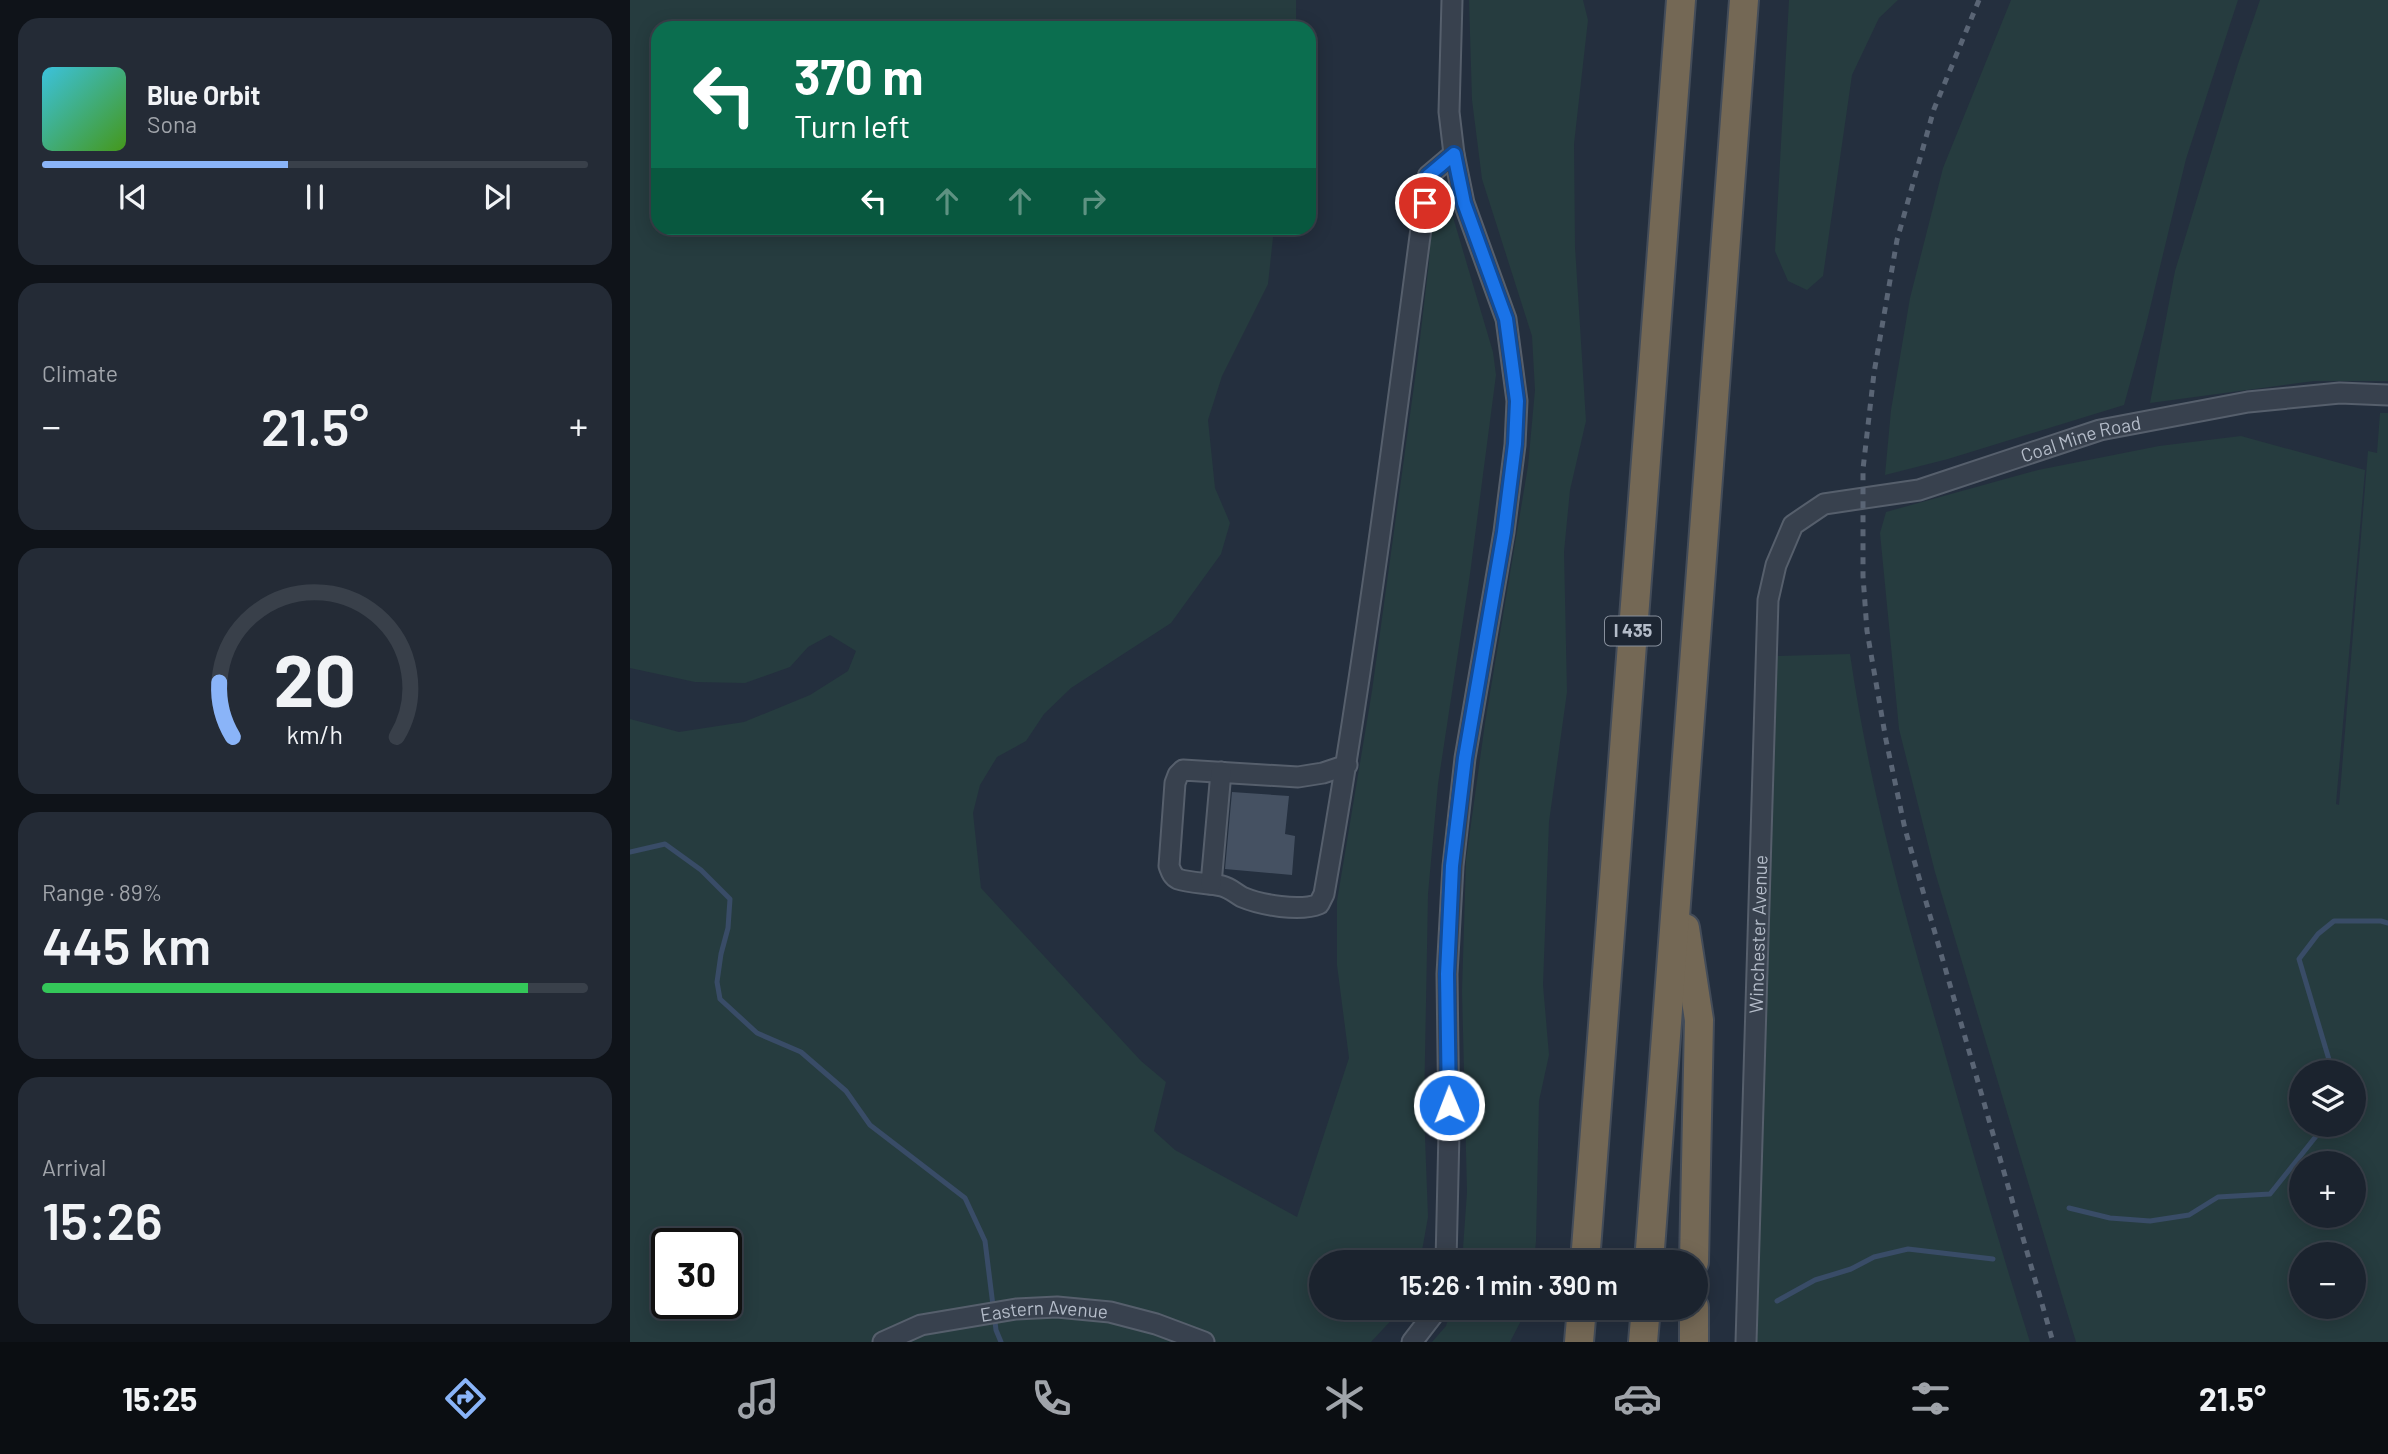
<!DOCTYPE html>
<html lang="en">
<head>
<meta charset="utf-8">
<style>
  :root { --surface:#1b232e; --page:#242b36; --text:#f1f3f6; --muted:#a0a4aa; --line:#39404a; --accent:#8ab4f8 }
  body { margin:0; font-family:Barlow,sans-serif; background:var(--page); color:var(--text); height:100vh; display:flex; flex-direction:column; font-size:26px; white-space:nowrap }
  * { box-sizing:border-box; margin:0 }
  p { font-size:23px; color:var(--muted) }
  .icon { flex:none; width:38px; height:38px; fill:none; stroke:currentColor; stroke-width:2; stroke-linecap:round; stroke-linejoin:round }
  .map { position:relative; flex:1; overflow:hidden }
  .drawer { display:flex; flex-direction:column; gap:18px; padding:18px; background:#0f1319; width:630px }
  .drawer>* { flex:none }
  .banner { position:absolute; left:21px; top:21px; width:665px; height:214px; border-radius:21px; box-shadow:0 4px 18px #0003,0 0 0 2px var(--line); background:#0b6e4f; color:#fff; overflow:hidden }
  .controls { position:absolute; left:1659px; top:1060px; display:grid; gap:14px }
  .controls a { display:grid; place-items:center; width:77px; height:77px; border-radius:50%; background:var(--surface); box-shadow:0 4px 18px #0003,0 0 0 2px var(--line); font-size:35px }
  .speed { position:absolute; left:21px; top:1228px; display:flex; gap:14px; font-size:35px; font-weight:700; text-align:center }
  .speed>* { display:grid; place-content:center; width:91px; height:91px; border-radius:50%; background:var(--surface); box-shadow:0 4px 18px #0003,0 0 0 2px var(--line); line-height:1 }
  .speed .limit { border:4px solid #111; border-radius:10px; background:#fff; color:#111 }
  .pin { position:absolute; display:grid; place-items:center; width:60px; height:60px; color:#fff; margin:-30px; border:4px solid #fff; border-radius:50%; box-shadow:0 2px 7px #0007 }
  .me { position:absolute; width:77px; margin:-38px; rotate:359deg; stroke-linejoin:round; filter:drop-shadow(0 0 5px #0008) }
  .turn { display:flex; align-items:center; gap:24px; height:147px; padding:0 28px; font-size:32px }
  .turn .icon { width:91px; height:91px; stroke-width:2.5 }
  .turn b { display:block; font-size:49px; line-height:60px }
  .lanes { display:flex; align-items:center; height:66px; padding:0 28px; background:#0003; justify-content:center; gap:35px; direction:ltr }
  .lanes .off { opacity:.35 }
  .big { font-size:52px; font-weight:600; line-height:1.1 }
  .drawer .tile { flex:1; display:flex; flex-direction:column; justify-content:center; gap:10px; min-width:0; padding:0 24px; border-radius:21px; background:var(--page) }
  .drawer .dial { align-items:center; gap:0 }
  .dial svg { height:182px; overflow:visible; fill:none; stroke:var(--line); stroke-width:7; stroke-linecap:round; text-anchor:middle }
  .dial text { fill:var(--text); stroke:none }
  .song { display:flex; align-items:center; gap:21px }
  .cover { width:84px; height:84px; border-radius:10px; background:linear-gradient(135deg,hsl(190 70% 55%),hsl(100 70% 35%)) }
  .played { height:7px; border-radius:4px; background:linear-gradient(90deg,var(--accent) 45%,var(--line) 45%) }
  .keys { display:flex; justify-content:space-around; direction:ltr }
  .heat { display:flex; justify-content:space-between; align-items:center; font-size:38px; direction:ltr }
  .charge { height:10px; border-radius:5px; background:linear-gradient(90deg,#34c759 89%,var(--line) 0) }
  .trip { position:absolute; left:679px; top:1250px; width:399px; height:70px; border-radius:35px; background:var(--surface); box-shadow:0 4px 18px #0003,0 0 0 2px var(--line); font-weight:600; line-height:70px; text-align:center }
  .tab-bar { display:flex; height:112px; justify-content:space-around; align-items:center; background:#0b0e12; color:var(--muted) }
  .tab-bar .icon { width:49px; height:49px }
  .tab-bar .active { color:var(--accent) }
  .tab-bar b { font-size:32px; color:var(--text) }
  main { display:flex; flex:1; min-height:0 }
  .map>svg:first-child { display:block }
  .green { fill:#263c3f; fill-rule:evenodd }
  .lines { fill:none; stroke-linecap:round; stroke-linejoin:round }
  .stream { stroke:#394c67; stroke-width:5 }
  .building { fill:#455162 }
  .minor-casing { stroke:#565f6c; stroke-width:23 }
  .highway-casing { stroke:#434c59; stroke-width:32 }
  .minor { stroke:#38414e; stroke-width:19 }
  .highway { stroke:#746855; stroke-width:28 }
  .rail { stroke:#5a6575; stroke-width:5; stroke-dasharray:7 7; stroke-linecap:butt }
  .route-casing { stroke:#114b97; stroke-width:18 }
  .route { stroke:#1a73e8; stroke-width:12 }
  .labels { text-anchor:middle; stroke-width:5; stroke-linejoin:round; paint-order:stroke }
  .shield { fill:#1d2633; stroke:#878f9c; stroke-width:2 }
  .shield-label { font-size:18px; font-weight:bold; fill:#b4bcc9 }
  .street-label { font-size:19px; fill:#b4bcc9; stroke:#1d2633 }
</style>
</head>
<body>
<main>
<section class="drawer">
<div class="tile">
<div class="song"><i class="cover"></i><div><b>Blue Orbit</b><p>Sona</p></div></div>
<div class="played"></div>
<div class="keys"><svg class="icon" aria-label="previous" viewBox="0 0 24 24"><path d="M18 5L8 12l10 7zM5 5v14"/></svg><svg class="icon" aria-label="pause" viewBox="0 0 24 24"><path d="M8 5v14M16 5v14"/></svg><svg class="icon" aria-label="next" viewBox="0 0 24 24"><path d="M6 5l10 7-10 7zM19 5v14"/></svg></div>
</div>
<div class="tile"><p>Climate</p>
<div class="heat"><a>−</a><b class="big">21.5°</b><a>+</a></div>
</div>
<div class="tile dial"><svg viewBox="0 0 100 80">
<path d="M14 69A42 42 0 1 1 86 69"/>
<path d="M14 69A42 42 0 0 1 8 45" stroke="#8ab4f8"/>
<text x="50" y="56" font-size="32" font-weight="700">20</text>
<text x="50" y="72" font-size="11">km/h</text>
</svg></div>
<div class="tile"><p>Range · 89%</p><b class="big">445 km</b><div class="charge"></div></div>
<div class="tile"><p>Arrival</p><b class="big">15:26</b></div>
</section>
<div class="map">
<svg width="1758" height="1342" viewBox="0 0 1758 1342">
  <rect width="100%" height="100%" fill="#242f3e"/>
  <g class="green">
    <path d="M 0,0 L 666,0 L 666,28 L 28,28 L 28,228 L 644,228 L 638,284 L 592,376 L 578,420 L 585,488 L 600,523 L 591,554 L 541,623 L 441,688 L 414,714 L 396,741 L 367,757 L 350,785 L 343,813 L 351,888 L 511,1061 L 536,1082 L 524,1131 L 545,1150 L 667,1217 L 719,1058 L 707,965 L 707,901 L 742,691 L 787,364 L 799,262 L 803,183 L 812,180 L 863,352 L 866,375 L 840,574 L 808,784 L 798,894 L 794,1110 L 798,1217 L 790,1262 L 691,1262 L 691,1307 L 770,1307 L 767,1314 L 741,1342 L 0,1342 L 0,719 L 49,732 L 114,722 L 180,695 L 218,671 L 226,651 L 200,635 L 178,647 L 160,667 L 115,683 L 65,682 L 0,668 ZM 37,1244 L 96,1244 L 96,1304 L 37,1304 Z"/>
    <path d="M 839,0 L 953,0 L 958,20 L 944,144 L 945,247 L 956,421 L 940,490 L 934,552 L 937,692 L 919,822 L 913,985 L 919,1055 L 909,1101 L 906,1241 L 904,1262 L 832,1262 L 837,1192 L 832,991 L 836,860 L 855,723 L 898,466 L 905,390 L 902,336 L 852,179 L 842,100 Z"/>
    <path d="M 1159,0 L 1268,0 L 1249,18 L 1222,75 L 1193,276 L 1177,290 L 1158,281 L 1145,251 Z"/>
    <path d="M 1381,0 L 1608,0 L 1556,159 L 1515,329 L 1494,405 L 1318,459 L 1255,475 L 1261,410 L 1280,298 L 1313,168 Z"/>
    <path d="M 1630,0 L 1758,0 L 1758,381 L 1684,381 L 1520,403 L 1545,271 L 1608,64 Z"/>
    <path d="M 1750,413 L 1758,413 L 1758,1342 L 1446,1342 L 1305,872 L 1269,729 L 1250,533 L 1256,512 L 1408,470 L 1529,446 L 1611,436 L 1735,470 L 1706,804 L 1709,805 L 1738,451 L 1747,453 ZM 1671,1073 L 1724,1073 L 1724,1125 L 1671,1125 ZM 1671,1164 L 1724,1164 L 1724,1216 L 1671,1216 ZM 1671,1255 L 1724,1255 L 1724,1307 L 1671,1307 Z"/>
    <path d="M 1220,654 C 1239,786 1273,909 1310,1036 C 1339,1139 1368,1241 1400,1342 L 1126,1342 L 1147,656 Z"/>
    <path d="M 822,1307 L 898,1307 L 880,1342 L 802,1342 L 816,1326 Z"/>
  </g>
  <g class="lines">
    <g class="stream">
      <path d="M 0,852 L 35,844 L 71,870 L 100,899 L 98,928 L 91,954 L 87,982 L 90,999 L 127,1033 L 171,1052 L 216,1091 L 240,1125 L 335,1198 L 355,1241 L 366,1330 L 371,1342"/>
      <path d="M 1703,1073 L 1669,959 L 1688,934 L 1704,921 L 1751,921 L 1758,923"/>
      <path d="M 1439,1208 L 1480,1218 L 1520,1221 L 1559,1215 L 1588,1197 L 1640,1194 L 1695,1125"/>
      <path d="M 1147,1301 L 1185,1280 L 1221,1269 L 1244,1257 L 1278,1249 L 1363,1259"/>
    </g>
  </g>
  <path class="building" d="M 602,792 L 659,796 L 655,834 L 665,836 L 662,875 L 595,869 Z"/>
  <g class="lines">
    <defs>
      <g id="minor">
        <path d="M 717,765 L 693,773 L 668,777 L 553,770 L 548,775 L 545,783 L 539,866 C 541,871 542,876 548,879 C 559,883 580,883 592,886 C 600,888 605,893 612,897 C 631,905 670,912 689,904 L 694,894 C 736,656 766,416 798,176 L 824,154"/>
        <path d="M 581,884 L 591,772"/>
        <path d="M 816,1262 L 819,1131 L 817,974 L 823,866 L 835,758 L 874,532 L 885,445 L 887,401 L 876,319 L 834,203 L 824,154 L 819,112 L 822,0"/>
        <path id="s1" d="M 253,1342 L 291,1325 L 386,1309 L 427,1307 L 480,1312 L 526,1324 L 574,1342"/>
        <path d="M 782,1342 L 802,1316 L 805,1307"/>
        <path id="s2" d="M 1116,1342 L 1138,600 L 1146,565 L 1163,525 L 1194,504 L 1289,490 L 1470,430 L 1618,402 L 1710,393 L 1758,395"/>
      </g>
      <g id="highway">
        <path d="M 1055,928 L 1069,1020 L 1064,1262"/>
        <path d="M 955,1262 L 1051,0"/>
        <path d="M 1019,1262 L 1114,0"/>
        <path d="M 1064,1307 L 1064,1342"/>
        <path d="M 949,1342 L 952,1307"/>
        <path d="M 1013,1342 L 1016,1307"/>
      </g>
    </defs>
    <use href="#minor" class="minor-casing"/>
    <use href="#highway" class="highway-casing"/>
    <use href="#minor" class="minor"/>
    <use href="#highway" class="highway"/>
    <path class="rail" d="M 1349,0 L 1304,109 L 1267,240 L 1244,373 L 1233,469 L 1233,576 L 1237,631 L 1256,740 L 1275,829 L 1423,1342"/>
  </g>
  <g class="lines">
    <defs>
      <path id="route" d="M 795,203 L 798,176 L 824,154 L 834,203 L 876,319 L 887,401 L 885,444 L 874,532 L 835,758 L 822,866 L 817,974 L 819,1105"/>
    </defs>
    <use href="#route" class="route-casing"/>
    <use href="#route" class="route"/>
  </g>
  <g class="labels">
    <rect class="shield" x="975" y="616.5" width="56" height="29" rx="5"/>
    <g class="shield-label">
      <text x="1003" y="637">I 435</text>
    </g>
    <g class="street-label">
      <text dy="7" stroke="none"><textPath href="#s2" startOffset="1125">Coal Mine Road</textPath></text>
      <text dy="7" stroke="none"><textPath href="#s2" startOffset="408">Winchester Avenue</textPath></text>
      <text dy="7" stroke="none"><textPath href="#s1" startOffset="166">Eastern Avenue</textPath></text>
    </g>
  </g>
</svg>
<div class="controls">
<a><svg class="icon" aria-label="layers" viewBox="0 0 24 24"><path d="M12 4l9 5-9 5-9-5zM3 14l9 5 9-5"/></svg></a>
<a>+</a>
<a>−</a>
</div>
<div class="speed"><div class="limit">30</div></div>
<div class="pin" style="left:795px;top:203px;background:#d93025"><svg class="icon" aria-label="arrive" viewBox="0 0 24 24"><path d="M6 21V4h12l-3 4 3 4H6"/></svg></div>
<svg class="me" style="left:819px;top:1105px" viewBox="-20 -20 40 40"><circle r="17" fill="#1a73e8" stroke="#fff" stroke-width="3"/><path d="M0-11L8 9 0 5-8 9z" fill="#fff"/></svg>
<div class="trip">15:26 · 1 min · 390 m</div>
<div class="banner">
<div class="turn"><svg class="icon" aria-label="left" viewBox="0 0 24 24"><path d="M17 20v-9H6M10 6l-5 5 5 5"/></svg><div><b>370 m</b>Turn left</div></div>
<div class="lanes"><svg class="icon" aria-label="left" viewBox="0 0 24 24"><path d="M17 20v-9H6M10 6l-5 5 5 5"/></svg><svg class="icon off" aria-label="ahead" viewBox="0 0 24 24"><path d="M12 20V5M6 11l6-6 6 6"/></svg><svg class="icon off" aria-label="ahead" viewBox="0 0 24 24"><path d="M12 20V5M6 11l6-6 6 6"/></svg><svg class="icon off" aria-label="right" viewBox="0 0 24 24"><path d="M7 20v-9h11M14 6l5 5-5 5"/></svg></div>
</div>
</div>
</main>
<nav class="tab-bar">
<b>15:25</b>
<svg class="icon active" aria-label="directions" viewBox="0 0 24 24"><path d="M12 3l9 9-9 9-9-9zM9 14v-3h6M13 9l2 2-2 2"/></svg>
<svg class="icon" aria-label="music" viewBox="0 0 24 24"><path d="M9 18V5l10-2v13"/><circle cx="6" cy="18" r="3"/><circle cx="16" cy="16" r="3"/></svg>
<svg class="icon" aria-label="phone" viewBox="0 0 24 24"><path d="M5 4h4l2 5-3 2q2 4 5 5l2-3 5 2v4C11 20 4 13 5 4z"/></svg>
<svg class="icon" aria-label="climate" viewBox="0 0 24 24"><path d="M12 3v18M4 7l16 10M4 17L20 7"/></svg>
<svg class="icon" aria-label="car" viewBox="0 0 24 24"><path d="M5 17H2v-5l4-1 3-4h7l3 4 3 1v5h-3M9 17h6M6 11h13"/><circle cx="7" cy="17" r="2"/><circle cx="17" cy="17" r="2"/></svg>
<svg class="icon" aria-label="filters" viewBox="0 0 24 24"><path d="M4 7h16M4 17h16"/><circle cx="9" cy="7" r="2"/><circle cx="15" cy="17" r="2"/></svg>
<b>21.5°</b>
</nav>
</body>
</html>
